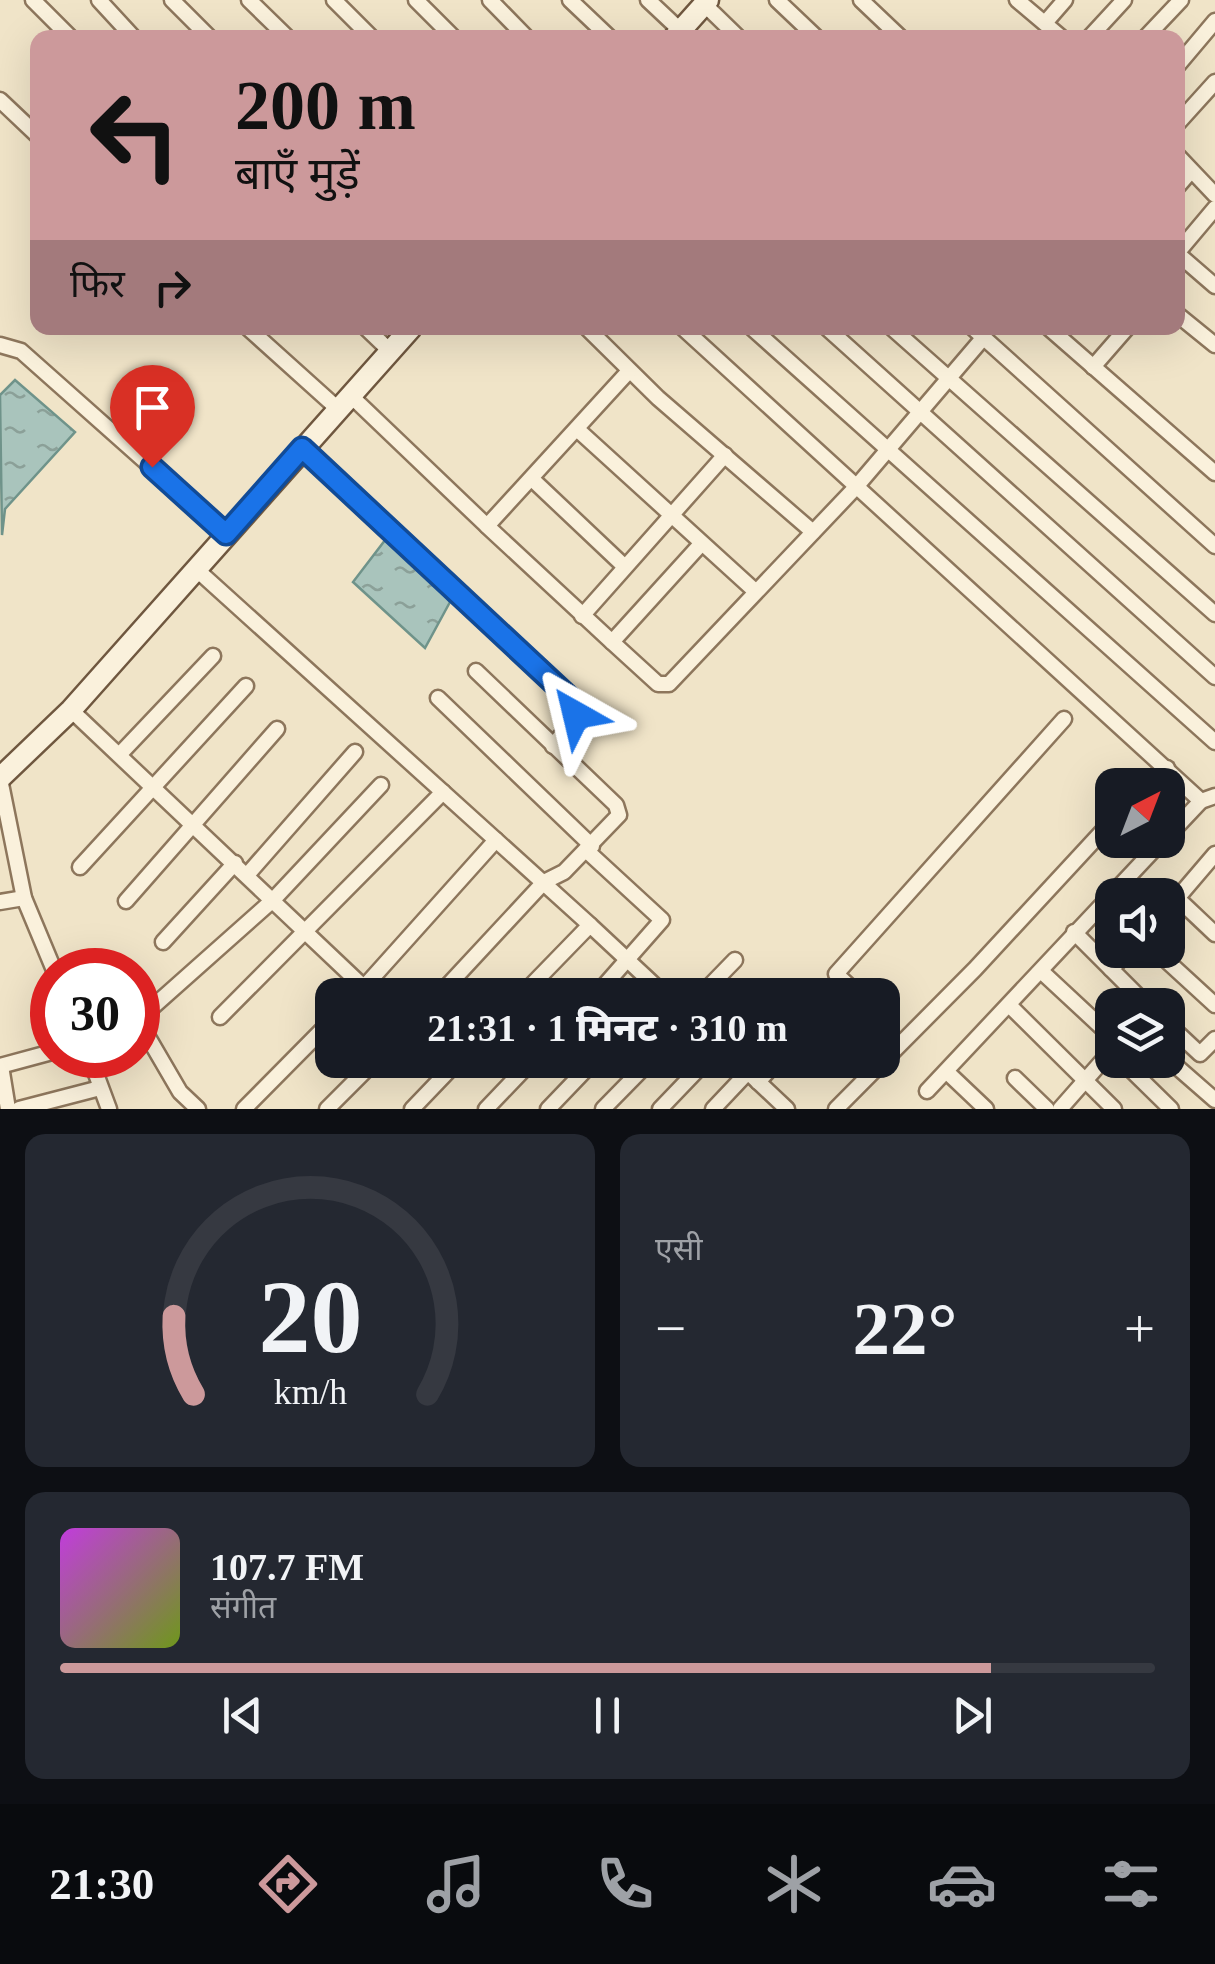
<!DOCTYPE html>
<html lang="hi">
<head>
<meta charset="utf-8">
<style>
  :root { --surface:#171b24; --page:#242831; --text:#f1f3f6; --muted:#9ea1a6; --line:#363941; --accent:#cc999b }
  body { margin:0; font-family:"Times New Roman","Noto Sans Devanagari",serif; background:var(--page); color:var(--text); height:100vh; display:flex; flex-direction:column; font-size:38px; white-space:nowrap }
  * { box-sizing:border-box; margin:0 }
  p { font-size:32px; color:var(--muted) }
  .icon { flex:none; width:55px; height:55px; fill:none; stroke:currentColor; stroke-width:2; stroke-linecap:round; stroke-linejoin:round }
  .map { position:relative; height:1109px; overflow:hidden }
  .sheet { display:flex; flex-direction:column; gap:25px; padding:25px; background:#0d0f14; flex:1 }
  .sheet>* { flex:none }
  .top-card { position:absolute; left:30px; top:30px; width:1155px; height:305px; border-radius:20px; box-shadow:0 10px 40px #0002; background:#cc999b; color:#111; overflow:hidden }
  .needle { width:65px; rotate:42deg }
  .fabs { position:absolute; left:1095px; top:768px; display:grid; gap:20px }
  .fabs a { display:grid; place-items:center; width:90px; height:90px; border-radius:20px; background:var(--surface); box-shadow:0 10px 40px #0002; font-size:50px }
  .speed { position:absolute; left:30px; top:948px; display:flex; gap:20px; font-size:50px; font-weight:700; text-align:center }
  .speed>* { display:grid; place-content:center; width:130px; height:130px; border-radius:50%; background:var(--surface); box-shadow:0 10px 40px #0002; line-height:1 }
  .speed .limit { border:15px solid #d22; background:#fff; color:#111 }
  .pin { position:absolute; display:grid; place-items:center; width:85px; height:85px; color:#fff; margin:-102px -42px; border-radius:50% 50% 50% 0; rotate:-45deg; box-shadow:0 0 10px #0007 }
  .pin .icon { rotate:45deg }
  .me { position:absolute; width:110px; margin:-55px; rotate:323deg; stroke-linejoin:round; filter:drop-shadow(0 0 8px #0008) }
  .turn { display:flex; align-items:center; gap:35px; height:210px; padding:0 40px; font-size:45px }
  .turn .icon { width:130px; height:130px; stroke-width:2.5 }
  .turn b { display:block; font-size:70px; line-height:85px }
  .then { display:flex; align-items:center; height:95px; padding:0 40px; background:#0003; gap:20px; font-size:38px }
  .big { font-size:75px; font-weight:800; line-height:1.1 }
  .sheet .card { flex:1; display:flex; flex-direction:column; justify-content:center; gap:15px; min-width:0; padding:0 35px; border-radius:20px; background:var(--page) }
  .sheet .dial { align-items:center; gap:0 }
  .dial svg { height:260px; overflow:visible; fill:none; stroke:var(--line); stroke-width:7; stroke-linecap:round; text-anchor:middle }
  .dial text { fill:var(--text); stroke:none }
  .song { display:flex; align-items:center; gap:30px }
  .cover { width:120px; height:120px; border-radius:15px; background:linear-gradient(135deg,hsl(290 70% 55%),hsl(80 70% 35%)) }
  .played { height:10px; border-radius:5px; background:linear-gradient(90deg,var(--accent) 85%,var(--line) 85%) }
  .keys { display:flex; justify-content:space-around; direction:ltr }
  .heat { display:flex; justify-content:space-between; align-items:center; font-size:55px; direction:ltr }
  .sheet .tiles { flex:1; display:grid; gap:25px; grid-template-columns:1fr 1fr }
  .card:last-child { grid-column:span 2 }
  .trip { position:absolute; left:315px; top:978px; width:585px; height:100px; border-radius:20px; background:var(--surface); box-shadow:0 10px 40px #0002; font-weight:800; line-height:100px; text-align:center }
  .tabs { display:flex; height:160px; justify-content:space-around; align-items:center; background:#090b0e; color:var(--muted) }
  .tabs .icon { width:70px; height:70px }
  .tabs .current { color:var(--accent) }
  .tabs b { font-size:45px; color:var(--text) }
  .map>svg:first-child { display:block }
  .water { fill:url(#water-ripples); stroke:#6f938a; stroke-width:2.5 }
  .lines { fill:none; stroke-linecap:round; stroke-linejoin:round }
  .street-casing { stroke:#8d765c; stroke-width:19 }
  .secondary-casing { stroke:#6f573f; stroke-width:25 }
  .street { stroke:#faf1dc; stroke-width:14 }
  .secondary { stroke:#faf1dc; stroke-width:20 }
  .route-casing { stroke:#114b97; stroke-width:25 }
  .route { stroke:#1a73e8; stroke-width:18 }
</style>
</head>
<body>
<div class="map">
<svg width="1215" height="1109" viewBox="0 0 1215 1109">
  <defs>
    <pattern id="water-ripples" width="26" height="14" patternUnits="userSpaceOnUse" patternTransform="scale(2.5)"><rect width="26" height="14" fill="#a9c4bc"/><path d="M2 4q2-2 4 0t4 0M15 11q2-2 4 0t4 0" fill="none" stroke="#8ba098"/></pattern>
  </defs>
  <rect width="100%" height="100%" fill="#f0e4c8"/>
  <g class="water">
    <path d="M 15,380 L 75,432 L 5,509 L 2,535 L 0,395 Z"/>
    <path d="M 389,535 L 450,602 L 425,648 L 353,582 Z"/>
  </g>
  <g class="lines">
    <defs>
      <g id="street">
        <path d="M 33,0 L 71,38"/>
        <path d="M 99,0 L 134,38"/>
        <path d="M 172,0 L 210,38"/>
        <path d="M 249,0 L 288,38"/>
        <path d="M 334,0 L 372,38"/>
        <path d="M 416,0 L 454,38"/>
        <path d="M 490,0 L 527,38"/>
        <path d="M 570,0 L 610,38"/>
        <path d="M 648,0 L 681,31"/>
        <path d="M 777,0 L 817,38"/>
        <path d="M 861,0 L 901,38"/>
        <path d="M 1017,0 L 1062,38"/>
        <path d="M 704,4 L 739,38"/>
        <path d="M 1045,23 L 1065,0"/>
        <path d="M 1089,38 L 1124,0"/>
        <path d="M 1145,38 L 1181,0"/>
        <path d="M 1178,65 L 1215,21"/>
        <path d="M 0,100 L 38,136"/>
        <path d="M 1178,123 L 1215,82"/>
        <path d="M 1178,156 L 1215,195"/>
        <path d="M 1178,186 L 1191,171"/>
        <path d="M 1178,252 L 1215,208"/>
        <path d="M 1178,254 L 1215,286"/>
        <path d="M 1178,315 L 1215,345"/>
        <path d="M 248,328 L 338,409"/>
        <path d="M 366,328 L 390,351"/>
        <path d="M 587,328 L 658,398 L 813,532"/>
        <path d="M 683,328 L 1201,801"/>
        <path d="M 752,328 L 1215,742"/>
        <path d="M 827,328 L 1215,677"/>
        <path d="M 892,328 L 1215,614"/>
        <path d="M 973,328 L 1215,546"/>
        <path d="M 1049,328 L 1215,473"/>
        <path d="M 0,345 L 21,351 L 227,534"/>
        <path d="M 1093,367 L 1127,328"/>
        <path d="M 350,395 L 487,526 L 629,371"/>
        <path d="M 578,430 L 755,591"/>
        <path d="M 302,448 L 575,702 L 577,715 L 553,746"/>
        <path d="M 532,479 L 624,566"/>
        <path d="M 487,526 L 612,642 L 701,544"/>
        <path d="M 196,569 L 590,925"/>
        <path d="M 582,616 L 725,455"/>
        <path d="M 612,642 L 658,684 L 669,684 L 856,487 L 984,337"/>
        <path d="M 438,698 L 592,846"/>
        <path d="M 71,710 L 372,995"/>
        <path d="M 120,754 L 213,656"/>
        <path d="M 0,779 L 24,898 L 54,970"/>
        <path d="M 1150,785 L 1167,768"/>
        <path d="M 1168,836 L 1201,801 L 1215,796"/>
        <path d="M 587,851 L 662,920 L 596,995"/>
        <path d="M 80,867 L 246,686"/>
        <path d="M 247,875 L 355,752"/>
        <path d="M 1177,898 L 1215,934"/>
        <path d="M 126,901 L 277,729"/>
        <path d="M 0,902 L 24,898"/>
        <path d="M 1168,909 L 1215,854"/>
        <path d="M 1074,932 L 1111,969"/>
        <path d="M 163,942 L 235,863"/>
        <path d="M 1130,950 L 1111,969 L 1147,1005"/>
        <path d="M 1155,950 L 1215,1005"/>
        <path d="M 1041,971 L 1112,1037"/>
        <path d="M 357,995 L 496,840"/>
        <path d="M 439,995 L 544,882 L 564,872 L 619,815 L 616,805 L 476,671"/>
        <path d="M 522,995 L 590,925 L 665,995"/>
        <path d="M 701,995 L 735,960"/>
        <path d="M 839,995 L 848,985 L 836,974 L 1064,719"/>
        <path d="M 1009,1005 L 1114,1109"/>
        <path d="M 220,1017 L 443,792"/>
        <path d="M 138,1020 L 273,900 L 381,785"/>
        <path d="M 138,1020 L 180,1092 L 198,1109"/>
        <path d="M 1168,1024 L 1200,1054 L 1215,1039"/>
        <path d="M 89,1055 L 109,1109"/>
        <path d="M 1168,1059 L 1215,1100"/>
        <path d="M 735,1060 L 787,1109"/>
        <path d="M 1121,1060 L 1171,1109"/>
        <path d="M 0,1066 L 52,1052"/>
        <path d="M 1,1066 L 8,1109"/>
        <path d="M 947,1072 L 986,1109"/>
        <path d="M 1015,1078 L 1047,1109"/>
        <path d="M 758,1082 L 778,1060"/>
        <path d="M 927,1091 L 1163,840"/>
        <path d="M 19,1109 L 100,1088"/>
        <path d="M 244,1109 L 332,1020"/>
        <path d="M 327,1109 L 376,1060"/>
        <path d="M 412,1109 L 459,1060"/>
        <path d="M 486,1109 L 533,1060"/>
        <path d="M 548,1109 L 595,1060"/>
        <path d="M 603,1109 L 651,1060"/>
        <path d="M 660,1109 L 707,1060"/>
        <path d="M 713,1109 L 748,1072"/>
        <path d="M 836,1109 L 975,969 L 1112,821"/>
        <path d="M 1060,1109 L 1112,1050"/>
      </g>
      <g id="secondary">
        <path d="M 674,38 L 708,0"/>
        <path d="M 0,778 L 71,710 L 411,328"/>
      </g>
    </defs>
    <use href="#street" class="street-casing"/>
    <use href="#secondary" class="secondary-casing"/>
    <use href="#street" class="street"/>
    <use href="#secondary" class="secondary"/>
  </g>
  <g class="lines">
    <defs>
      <path id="route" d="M 152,467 L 226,534 L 302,448 L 574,702 L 576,715"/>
    </defs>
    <use href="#route" class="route-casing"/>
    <use href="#route" class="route"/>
  </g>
</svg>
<div class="fabs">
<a><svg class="needle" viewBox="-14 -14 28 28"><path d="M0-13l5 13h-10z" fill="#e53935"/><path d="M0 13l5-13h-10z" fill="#9ea1a6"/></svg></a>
<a><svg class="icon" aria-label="sound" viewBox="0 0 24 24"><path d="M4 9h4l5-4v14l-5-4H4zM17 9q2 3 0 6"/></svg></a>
<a><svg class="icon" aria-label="layers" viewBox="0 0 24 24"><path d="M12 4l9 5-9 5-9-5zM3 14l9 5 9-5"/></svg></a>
</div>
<div class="speed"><div class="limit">30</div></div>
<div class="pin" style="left:152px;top:467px;background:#d93025"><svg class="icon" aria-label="arrive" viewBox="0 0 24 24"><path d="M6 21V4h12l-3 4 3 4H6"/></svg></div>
<svg class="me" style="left:576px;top:715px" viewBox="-20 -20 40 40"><path d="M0-17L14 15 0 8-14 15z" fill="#1a73e8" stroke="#fff" stroke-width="4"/></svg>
<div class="trip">21:31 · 1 मिनट · 310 m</div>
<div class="top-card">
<div class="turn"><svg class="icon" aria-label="left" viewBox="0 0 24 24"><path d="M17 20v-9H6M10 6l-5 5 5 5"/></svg><div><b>200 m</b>बाएँ मुड़ें</div></div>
<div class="then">फिर<svg class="icon" aria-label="right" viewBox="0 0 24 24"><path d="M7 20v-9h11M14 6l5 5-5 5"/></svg></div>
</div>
</div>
<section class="sheet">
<div class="tiles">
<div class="card dial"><svg viewBox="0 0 100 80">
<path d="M14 69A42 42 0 1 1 86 69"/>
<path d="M14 69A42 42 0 0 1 8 45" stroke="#cc999b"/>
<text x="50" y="56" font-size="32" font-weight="700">20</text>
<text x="50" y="72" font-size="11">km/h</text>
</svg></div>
<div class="card"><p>एसी</p>
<div class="heat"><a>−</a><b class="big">22°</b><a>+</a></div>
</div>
<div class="card">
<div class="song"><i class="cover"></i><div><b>107.7 FM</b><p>संगीत</p></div></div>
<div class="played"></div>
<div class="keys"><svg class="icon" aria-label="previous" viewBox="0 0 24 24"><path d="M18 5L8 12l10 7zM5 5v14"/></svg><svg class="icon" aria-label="pause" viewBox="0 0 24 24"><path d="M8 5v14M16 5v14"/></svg><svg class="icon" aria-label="next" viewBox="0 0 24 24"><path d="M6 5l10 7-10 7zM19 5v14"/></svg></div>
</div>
</div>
</section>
<nav class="tabs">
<b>21:30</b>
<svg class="icon current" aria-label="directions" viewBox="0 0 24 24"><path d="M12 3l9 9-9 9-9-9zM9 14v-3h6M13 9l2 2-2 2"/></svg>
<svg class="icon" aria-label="music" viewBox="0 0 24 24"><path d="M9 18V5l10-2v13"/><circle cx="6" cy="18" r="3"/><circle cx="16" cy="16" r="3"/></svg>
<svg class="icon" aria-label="phone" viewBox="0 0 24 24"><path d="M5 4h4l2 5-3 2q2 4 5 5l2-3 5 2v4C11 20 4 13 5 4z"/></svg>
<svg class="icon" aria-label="climate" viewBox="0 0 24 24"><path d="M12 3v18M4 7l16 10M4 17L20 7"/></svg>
<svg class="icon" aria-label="car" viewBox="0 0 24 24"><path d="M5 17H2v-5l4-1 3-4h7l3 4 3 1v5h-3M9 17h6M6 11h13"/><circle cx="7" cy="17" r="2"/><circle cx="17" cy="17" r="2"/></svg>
<svg class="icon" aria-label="filters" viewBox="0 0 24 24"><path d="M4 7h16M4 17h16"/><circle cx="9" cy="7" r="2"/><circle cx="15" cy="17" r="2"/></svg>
</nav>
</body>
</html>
